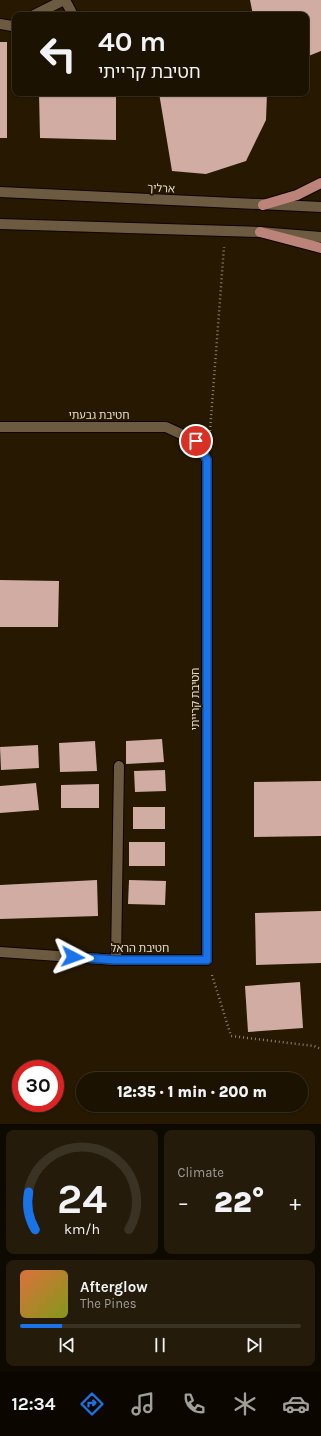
<!DOCTYPE html>
<html lang="en">
<head>
<meta charset="utf-8">
<style>
  :root { --surface:#1c1201; --page:#251b0b; --text:#f1f3f6; --muted:#a09e99; --line:#3a3223; --accent:#1a73e8 }
  body { margin:0; font-family:Karla,"Noto Sans Hebrew",sans-serif; background:var(--page); color:var(--text); height:100vh; display:flex; flex-direction:column; font-size:15px; white-space:nowrap }
  * { box-sizing:border-box; margin:0 }
  p { font-size:13px; color:var(--muted) }
  .icon { flex:none; width:22px; height:22px; fill:none; stroke:currentColor; stroke-width:2; stroke-linecap:round; stroke-linejoin:round }
  .map { position:relative; height:1124px; overflow:hidden }
  .side { display:flex; flex-direction:column; gap:6px; padding:6px; background:#0f0a01; flex:1 }
  .side>* { flex:none }
  .guide { position:absolute; left:12px; top:12px; width:297px; height:84px; border-radius:8px; box-shadow:0 1px 3px #0004,0 0 0 1px var(--line); background:#1c1201; color:var(--text); overflow:hidden }
  .speed { position:absolute; left:12px; top:1060px; display:flex; gap:8px; font-size:20px; font-weight:700; text-align:center }
  .speed>* { display:grid; place-content:center; width:52px; height:52px; border-radius:50%; background:var(--surface); box-shadow:0 1px 3px #0004,0 0 0 1px var(--line); line-height:1 }
  .speed .limit { border:6px solid #d22; background:#fff; color:#111 }
  .pin { position:absolute; display:grid; place-items:center; width:34px; height:34px; color:#fff; margin:-17px; border:2px solid #fff; border-radius:50%; box-shadow:0 1px 4px #0007 }
  .me { position:absolute; width:44px; margin:-22px; rotate:94deg; stroke-linejoin:round; filter:drop-shadow(0 0 3px #0008) }
  .turn { display:flex; align-items:center; gap:14px; height:84px; padding:0 20px; font-size:18px }
  .turn .icon { width:52px; height:52px; stroke-width:2.5 }
  .turn b { display:block; font-size:28px; line-height:34px }
  .big { font-size:30px; font-weight:800; line-height:1.1 }
  .side .card { flex:1; display:flex; flex-direction:column; justify-content:center; gap:6px; min-width:0; padding:0 14px; border-radius:8px; background:var(--page) }
  .side .dial { align-items:center; gap:0 }
  .dial svg { height:104px; overflow:visible; fill:none; stroke:var(--line); stroke-width:7; stroke-linecap:round; text-anchor:middle }
  .dial text { fill:var(--text); stroke:none }
  .song { display:flex; align-items:center; gap:12px }
  .cover { width:48px; height:48px; border-radius:6px; background:linear-gradient(135deg,hsl(20 70% 55%),hsl(70 70% 35%)) }
  .played { height:4px; border-radius:2px; background:linear-gradient(90deg,var(--accent) 15%,var(--line) 15%) }
  .keys { display:flex; justify-content:space-around; direction:ltr }
  .heat { display:flex; justify-content:space-between; align-items:center; font-size:22px; direction:ltr }
  .side .tiles { flex:1; display:grid; gap:6px; grid-template-columns:1fr 1fr }
  .card:last-child { grid-column:span 2 }
  .trip { position:absolute; left:76px; top:1072px; width:232px; height:40px; border-radius:20px; background:var(--surface); box-shadow:0 1px 3px #0004,0 0 0 1px var(--line); font-weight:800; line-height:40px; text-align:center }
  .tab-bar { display:flex; height:64px; justify-content:space-around; align-items:center; background:#0b0700; color:var(--muted) }
  .tab-bar .icon { width:28px; height:28px }
  .tab-bar .selected { color:var(--accent) }
  .tab-bar b { font-size:18px; color:var(--text) }
  .map>svg:first-child { display:block }
  .building { fill:#d0aca3 }
  .lines { fill:none; stroke-linecap:round; stroke-linejoin:round }
  .minor-casing { stroke:#0f0300; stroke-width:12 }
  .major-casing { stroke:#0f0300; stroke-width:12 }
  .path { stroke:#8f8370; stroke-width:2.5; stroke-dasharray:1 3; stroke-linecap:butt }
  .minor { stroke:#6c5b41; stroke-width:10 }
  .major { stroke:#bb8379; stroke-width:10 }
  .route-casing { stroke:#114b97; stroke-width:10 }
  .route { stroke:#1a73e8; stroke-width:7 }
  .labels { text-anchor:middle; stroke-width:4; stroke-linejoin:round; paint-order:stroke }
  .street-label { font-size:11px; fill:#e6dccd; stroke:#261801 }
</style>
</head>
<body>
<div class="map">
<svg width="321" height="1124" viewBox="0 0 321 1124">
  <rect width="100%" height="100%" fill="#261801"/>
  <g class="building">
    <path d="M 250,0 L 321,0 L 321,51 L 306,57 L 306,15 L 253,15 Z"/>
    <rect x="0" y="42" width="7" height="96"/>
    <path d="M 39,93 L 116,93 L 116,140 L 40,138 Z"/>
    <path d="M 159,93 L 267,93 L 266,120 L 246,161 L 206,174 L 172,171 Z"/>
    <path d="M 0,580 L 59,581 L 58,627 L 0,627 Z"/>
    <path d="M 162,739 L 164,762 L 126,764 L 126,741 Z"/>
    <path d="M 95,741 L 97,771 L 60,772 L 59,743 Z"/>
    <path d="M 38,745 L 39,768 L 1,770 L 0,747 Z"/>
    <path d="M 165,770 L 166,791 L 135,792 L 134,771 Z"/>
    <path d="M 321,781 L 321,836 L 254,837 L 254,782 Z"/>
    <path d="M 36,783 L 39,810 L 0,813 L 0,786 Z"/>
    <path d="M 99,784 L 99,808 L 61,808 L 61,785 Z"/>
    <rect x="133" y="807" width="32" height="22"/>
    <rect x="129" y="842" width="36" height="24"/>
    <path d="M 97,880 L 98,916 L 0,919 L 0,885 Z"/>
    <path d="M 129,880 L 166,881 L 165,905 L 128,904 Z"/>
    <path d="M 321,911 L 321,963 L 256,965 L 255,913 Z"/>
    <path d="M 300,982 L 303,1028 L 248,1032 L 245,986 Z"/>
  </g>
  <g class="lines">
    <defs>
      <g id="minor">
        <path d="M 65,0 L 73,15"/>
        <path d="M 34,15 L 64,0"/>
        <path d="M 0,24 L 12,26 L 15,24"/>
        <path d="M 0,192 L 321,207"/>
        <path d="M 0,224 L 260,232 L 321,237"/>
        <path d="M 0,427 L 166,427 L 196,441 L 207,460 L 207,960 L 116,960 L 0,952"/>
        <path d="M 116,960 L 119,766"/>
      </g>
      <g id="major">
        <path d="M 263,205 L 297,195 L 321,183"/>
        <path d="M 260,232 L 321,248"/>
      </g>
    </defs>
    <use href="#minor" class="minor-casing"/>
    <use href="#major" class="major-casing"/>
    <g class="path">
      <path d="M 210,431 L 224,247"/>
      <path d="M 212,975 L 231,1036 L 314,1046 L 321,1049"/>
    </g>
    <use href="#minor" class="minor"/>
    <use href="#major" class="major"/>
  </g>
  <g class="lines">
    <defs>
      <path id="route" d="M 73,957 L 116,960 L 207,960 L 207,460 L 196,441"/>
    </defs>
    <use href="#route" class="route-casing"/>
    <use href="#route" class="route"/>
  </g>
  <g class="labels">
    <g class="street-label">
      <text transform="translate(161 188) rotate(3)" y="4">ארליך</text>
      <text x="99" y="419">חטיבת גבעתי</text>
      <text transform="translate(195 699) rotate(-90)" y="4">חטיבת קרייתי</text>
      <text x="140" y="952">חטיבת הראל</text>
    </g>
  </g>
</svg>
<div class="speed"><div class="limit">30</div></div>
<div class="pin" style="left:196px;top:441px;background:#d93025"><svg class="icon" aria-label="arrive" viewBox="0 0 24 24"><path d="M6 21V4h12l-3 4 3 4H6"/></svg></div>
<svg class="me" style="left:73px;top:957px" viewBox="-20 -20 40 40"><path d="M0-17L14 15 0 8-14 15z" fill="#1a73e8" stroke="#fff" stroke-width="4"/></svg>
<div class="trip">12:35 · 1 min · 200 m</div>
<div class="guide">
<div class="turn"><svg class="icon" aria-label="left" viewBox="0 0 24 24"><path d="M17 20v-9H6M10 6l-5 5 5 5"/></svg><div><b>40 m</b>חטיבת קרייתי</div></div>
</div>
</div>
<section class="side">
<div class="tiles">
<div class="card dial"><svg viewBox="0 0 100 80">
<path d="M14 69A42 42 0 1 1 86 69"/>
<path d="M14 69A42 42 0 0 1 9 40" stroke="#1a73e8"/>
<text x="50" y="56" font-size="32" font-weight="700">24</text>
<text x="50" y="72" font-size="11">km/h</text>
</svg></div>
<div class="card"><p>Climate</p>
<div class="heat"><a>−</a><b class="big">22°</b><a>+</a></div>
</div>
<div class="card">
<div class="song"><i class="cover"></i><div><b>Afterglow</b><p>The Pines</p></div></div>
<div class="played"></div>
<div class="keys"><svg class="icon" aria-label="previous" viewBox="0 0 24 24"><path d="M18 5L8 12l10 7zM5 5v14"/></svg><svg class="icon" aria-label="pause" viewBox="0 0 24 24"><path d="M8 5v14M16 5v14"/></svg><svg class="icon" aria-label="next" viewBox="0 0 24 24"><path d="M6 5l10 7-10 7zM19 5v14"/></svg></div>
</div>
</div>
</section>
<nav class="tab-bar">
<b>12:34</b>
<svg class="icon selected" aria-label="directions" viewBox="0 0 24 24"><path d="M12 3l9 9-9 9-9-9zM9 14v-3h6M13 9l2 2-2 2"/></svg>
<svg class="icon" aria-label="music" viewBox="0 0 24 24"><path d="M9 18V5l10-2v13"/><circle cx="6" cy="18" r="3"/><circle cx="16" cy="16" r="3"/></svg>
<svg class="icon" aria-label="phone" viewBox="0 0 24 24"><path d="M5 4h4l2 5-3 2q2 4 5 5l2-3 5 2v4C11 20 4 13 5 4z"/></svg>
<svg class="icon" aria-label="climate" viewBox="0 0 24 24"><path d="M12 3v18M4 7l16 10M4 17L20 7"/></svg>
<svg class="icon" aria-label="car" viewBox="0 0 24 24"><path d="M5 17H2v-5l4-1 3-4h7l3 4 3 1v5h-3M9 17h6M6 11h13"/><circle cx="7" cy="17" r="2"/><circle cx="17" cy="17" r="2"/></svg>
</nav>
</body>
</html>
